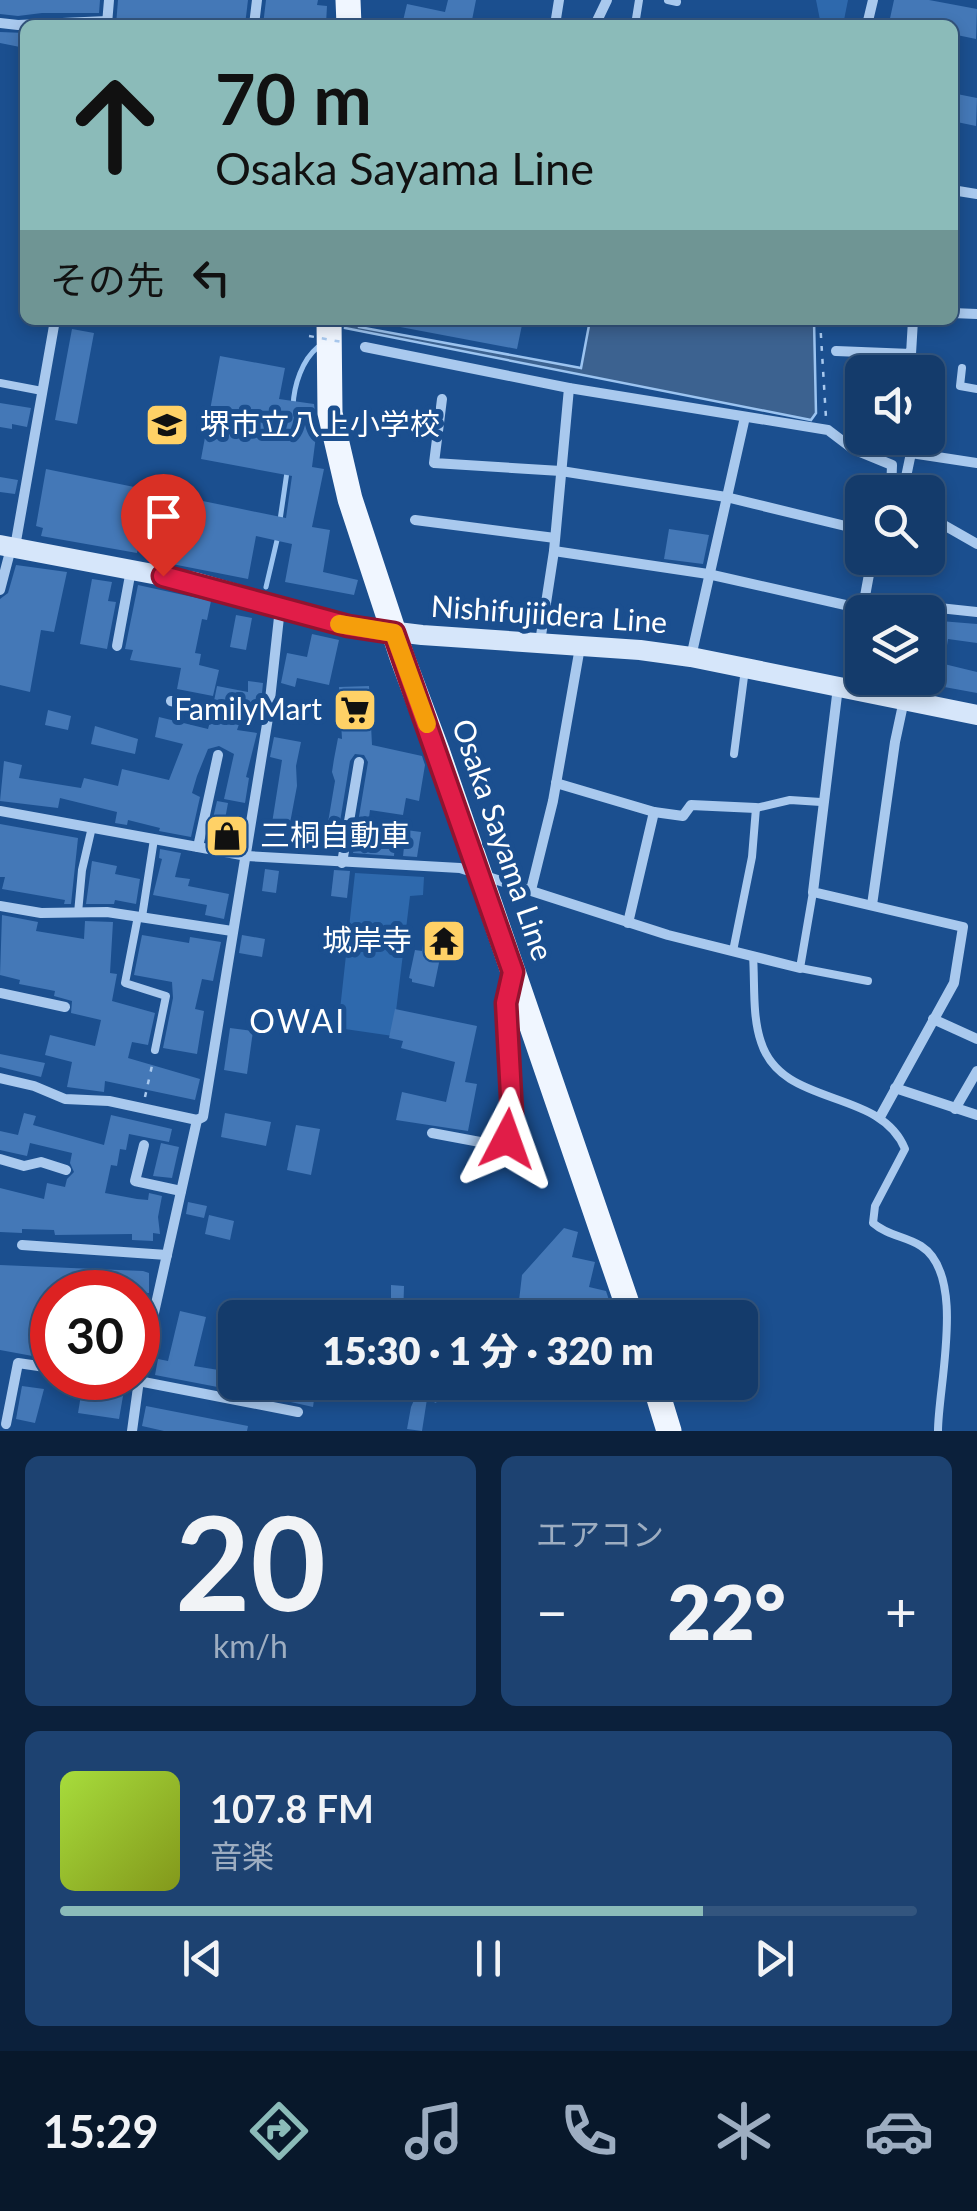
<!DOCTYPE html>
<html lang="ja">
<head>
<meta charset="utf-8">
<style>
  :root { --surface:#143b6b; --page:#1d4271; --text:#f1f3f6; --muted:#9dadc1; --line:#33557e; --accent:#8bbbb9 }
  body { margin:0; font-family:Lato,"Noto Sans JP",sans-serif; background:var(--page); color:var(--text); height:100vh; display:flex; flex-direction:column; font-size:38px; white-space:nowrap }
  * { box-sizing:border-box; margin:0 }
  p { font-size:32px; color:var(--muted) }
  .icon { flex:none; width:55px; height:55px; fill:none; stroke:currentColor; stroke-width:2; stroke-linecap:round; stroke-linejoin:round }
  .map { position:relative; height:1431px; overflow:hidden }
  .details { display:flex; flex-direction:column; gap:25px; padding:25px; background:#0b203b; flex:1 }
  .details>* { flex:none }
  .guide { position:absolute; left:20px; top:20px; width:938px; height:305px; border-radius:15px; box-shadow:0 5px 15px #0003,0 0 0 2px var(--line); background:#8bbbb9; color:#111; overflow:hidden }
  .controls { position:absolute; left:845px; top:355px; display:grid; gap:20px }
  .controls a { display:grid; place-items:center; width:100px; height:100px; border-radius:15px; background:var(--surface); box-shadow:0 5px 15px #0003,0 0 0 2px var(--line); font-size:50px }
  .speed { position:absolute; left:30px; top:1270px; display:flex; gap:20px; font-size:50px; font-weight:700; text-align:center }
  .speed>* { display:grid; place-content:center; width:130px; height:130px; border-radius:50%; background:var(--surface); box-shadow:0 5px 15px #0003,0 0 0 2px var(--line); line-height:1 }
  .speed .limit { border:15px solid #d22; background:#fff; color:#111 }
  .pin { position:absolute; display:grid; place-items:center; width:85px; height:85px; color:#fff; margin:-102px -42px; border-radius:50% 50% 50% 0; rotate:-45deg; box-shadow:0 0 10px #0007 }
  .pin .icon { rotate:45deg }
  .me { position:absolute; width:110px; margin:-55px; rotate:4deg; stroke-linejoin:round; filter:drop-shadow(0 0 8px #0008) }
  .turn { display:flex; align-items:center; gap:35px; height:210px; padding:0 30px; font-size:45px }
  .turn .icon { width:130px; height:130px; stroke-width:2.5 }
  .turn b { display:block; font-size:70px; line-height:85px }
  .then { display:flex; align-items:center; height:95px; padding:0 30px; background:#0003; gap:20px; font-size:38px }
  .big { font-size:75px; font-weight:800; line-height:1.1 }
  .details .card { flex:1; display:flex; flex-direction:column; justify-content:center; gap:15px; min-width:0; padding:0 35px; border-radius:15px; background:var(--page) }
  .details .dial { align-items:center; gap:0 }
  .dial b { font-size:130px; line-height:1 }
  .song { display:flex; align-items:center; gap:30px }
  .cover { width:120px; height:120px; border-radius:15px; background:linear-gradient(135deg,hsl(80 70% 55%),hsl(70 70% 35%)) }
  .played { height:10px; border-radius:5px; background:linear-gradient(90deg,var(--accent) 75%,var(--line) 75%) }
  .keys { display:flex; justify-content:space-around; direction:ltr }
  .heat { display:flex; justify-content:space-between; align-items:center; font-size:55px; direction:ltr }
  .details .tiles { flex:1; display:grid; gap:25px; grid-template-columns:1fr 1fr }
  .card:last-child { grid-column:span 2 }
  .trip { position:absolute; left:218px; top:1300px; width:540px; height:100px; border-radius:15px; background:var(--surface); box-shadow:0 5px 15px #0003,0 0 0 2px var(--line); font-weight:800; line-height:100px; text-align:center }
  .dock { display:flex; height:160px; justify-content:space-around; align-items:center; background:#08182b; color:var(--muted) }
  .dock .icon { width:70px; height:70px }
  .dock .on { color:var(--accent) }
  .dock b { font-size:45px; color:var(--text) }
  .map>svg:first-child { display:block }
  .green { fill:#2e69ad }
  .water { fill:#3c6290; stroke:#9cc4f0; stroke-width:2.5 }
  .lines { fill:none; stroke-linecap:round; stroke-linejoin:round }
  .stream { stroke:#9cc4f0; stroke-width:5 }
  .building { fill:#4478b7 }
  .path { stroke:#a9c9ee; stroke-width:2.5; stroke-dasharray:5 8; stroke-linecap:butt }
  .lane { stroke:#a9c9ee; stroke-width:8 }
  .street { stroke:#a9c9ee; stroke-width:10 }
  .secondary { stroke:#d6e6fa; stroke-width:20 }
  .primary { stroke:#f0f6ff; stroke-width:25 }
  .path-bridge { stroke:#a9c9ee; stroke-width:2.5; stroke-dasharray:5 8; stroke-linecap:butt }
  .route-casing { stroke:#92132f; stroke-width:25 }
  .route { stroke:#e11d48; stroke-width:18 }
  .slow { stroke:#f59e0b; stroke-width:18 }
  .labels { text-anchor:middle; stroke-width:10; stroke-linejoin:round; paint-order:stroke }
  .poi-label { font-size:30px; fill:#fff; stroke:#1b4f8f; text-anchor:start }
  .street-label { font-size:30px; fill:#fff; stroke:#1b4f8f }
  .neighbourhood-label { font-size:32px; letter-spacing:2.5px; fill:#fff; stroke:#1b4f8f }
</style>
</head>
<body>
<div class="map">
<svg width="977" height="1431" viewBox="0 0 977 1431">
  <rect width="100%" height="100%" fill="#1b4f8f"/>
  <g class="green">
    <path d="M 848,0 L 843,25 L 821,25 L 816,0 Z"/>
    <path d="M 355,873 L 424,877 L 423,895 L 410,896 L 393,1036 L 338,1028 Z"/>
  </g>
  <path class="water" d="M 346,320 L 359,320 L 359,327 L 581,368 L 590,320 L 814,320 L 816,413 L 811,420 L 345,328 Z"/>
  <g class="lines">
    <g class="stream">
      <path d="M 293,406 C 294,385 302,360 318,347"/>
      <path d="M 280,520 L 287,472"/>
      <path d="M 266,587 L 278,536"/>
    </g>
  </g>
  <g class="building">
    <path d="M 0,0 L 100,0 L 99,13 L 42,13 L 18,16 L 0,14 Z"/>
    <path d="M 118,0 L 248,0 L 245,25 L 116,25 Z"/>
    <path d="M 266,0 L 318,0 L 317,5 L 327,6 L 326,24 L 285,21 L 285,25 L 263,25 Z"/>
    <path d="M 448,0 L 476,0 L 471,25 L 402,25 L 407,4 L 445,12 Z"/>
    <path d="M 894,0 L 929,0 L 977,9 L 976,39 L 952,34 L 952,25 L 889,23 Z"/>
    <path d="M 0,32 L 25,33 L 25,48 L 0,43 Z"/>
    <path d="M 952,93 L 977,98 L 976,126 L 952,121 Z"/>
    <path d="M 396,320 L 523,320 L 517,349 L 395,326 Z"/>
    <path d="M 72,329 L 94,333 L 77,424 L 55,420 Z"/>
    <path d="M 220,356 L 285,368 L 279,399 L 314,404 L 317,428 L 312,467 L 324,469 L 312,527 L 330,530 L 323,572 L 358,580 L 354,595 L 285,582 L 292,544 L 256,536 L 248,579 L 167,563 L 170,543 L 179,545 L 183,522 L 145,514 L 137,553 L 41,536 L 43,528 L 36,526 L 46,469 L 286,518 L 292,476 L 201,459 Z"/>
    <path d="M 0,403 L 31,408 L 27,427 L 12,424 L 12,429 L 0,427 Z"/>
    <path d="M 0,477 L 18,480 L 15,494 L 0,492 Z"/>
    <path d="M 669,529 L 709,535 L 703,564 L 664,559 Z"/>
    <path d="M 16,565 L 67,572 L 54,632 L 41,630 L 30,692 L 0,685 L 0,599 L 8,593 Z"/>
    <path d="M 92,579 L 112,582 L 108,601 L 116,602 L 107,649 L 80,644 Z"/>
    <path d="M 138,585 L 211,601 L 207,620 L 202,619 L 195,653 L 201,654 L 199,665 L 219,670 L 213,696 L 177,689 L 181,668 L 130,660 L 133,650 L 125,649 Z"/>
    <path d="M 236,615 L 252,618 L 246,650 L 230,647 Z"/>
    <path d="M 928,620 L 977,624 L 977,643 L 948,639 L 944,664 L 977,672 L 977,693 L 928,684 L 933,640 L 928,640 Z"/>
    <path d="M 312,634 L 339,640 L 329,685 L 297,678 L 295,687 L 281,683 L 287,653 L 307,657 Z"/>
    <path d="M 248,681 L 263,683 L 261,703 L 243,704 L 242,707 L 214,701 L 217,686 L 248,692 Z"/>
    <path d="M 369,686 L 372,745 L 422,756 L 425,765 L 419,801 L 406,798 L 403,815 L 370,810 L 366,840 L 395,843 L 394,856 L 353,853 L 368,762 L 364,755 L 355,754 L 350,761 L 335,852 L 323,852 L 335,781 L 332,772 L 334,759 L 338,738 L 342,739 L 339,687 Z"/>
    <path d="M 48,710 L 71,716 L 68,730 L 45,725 Z"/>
    <path d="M 159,717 L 208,729 L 211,718 L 239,724 L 237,730 L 257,733 L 246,777 L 249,778 L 245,803 L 224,799 L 234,754 L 219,746 L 208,749 L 197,776 L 192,793 L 200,797 L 191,837 L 159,831 L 160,828 L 128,820 L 127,825 L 115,823 L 117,812 L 60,798 L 58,808 L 0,801 L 4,761 L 22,765 L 19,778 L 81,788 L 84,778 L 118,786 L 122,769 L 169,780 L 183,744 L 155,737 Z"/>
    <path d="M 95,726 L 138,739 L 135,754 L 91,744 Z"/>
    <path d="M 274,737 L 301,742 L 296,766 L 297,786 L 287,839 L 270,836 L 282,760 L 270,757 Z"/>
    <path d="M 217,801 L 228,803 L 223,830 L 231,831 L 229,844 L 208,840 Z"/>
    <path d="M 0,824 L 78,838 L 71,904 L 64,904 L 65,900 L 2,889 L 5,877 L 0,877 Z"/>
    <path d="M 406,830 L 421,832 L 417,857 L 403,856 Z"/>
    <path d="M 160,849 L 181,853 L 175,877 L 190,879 L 188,886 L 229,894 L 224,919 L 205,915 L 207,905 L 153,895 L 162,859 L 159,858 Z"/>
    <path d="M 92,861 L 117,866 L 115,874 L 140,879 L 136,904 L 115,900 L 114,904 L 86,904 Z"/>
    <path d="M 265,869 L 279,871 L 276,893 L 262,891 Z"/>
    <path d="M 334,870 L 350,871 L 347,898 L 331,896 Z"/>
    <path d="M 2,915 L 38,922 L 36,931 L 84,939 L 85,921 L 113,922 L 110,973 L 117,974 L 112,1001 L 155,1013 L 148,1045 L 132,1042 L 128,1058 L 200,1079 L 195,1100 L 105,1081 L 104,1092 L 67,1087 L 72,1062 L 45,1055 L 50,1035 L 95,1046 L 101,1020 L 71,1013 L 72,1001 L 54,996 L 55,991 L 19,984 L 20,980 L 0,975 Z"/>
    <path d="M 142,935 L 189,943 L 190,937 L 221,942 L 213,981 L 202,979 L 195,1009 L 204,1011 L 197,1054 L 163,1048 L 173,998 L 172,982 L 134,975 Z"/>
    <path d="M 242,935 L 265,939 L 262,957 L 239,953 Z"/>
    <path d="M 423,945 L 437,948 L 437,952 L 441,953 L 434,987 L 412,982 L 412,979 L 409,978 L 415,950 L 422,951 Z"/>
    <path d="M 395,1009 L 477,1026 L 465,1082 L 477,1084 L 468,1131 L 396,1120 L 402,1092 L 446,1102 L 455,1062 L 401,1048 L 403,1041 L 389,1038 Z"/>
    <path d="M 230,1028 L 253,1031 L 247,1074 L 224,1070 Z"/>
    <path d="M 0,1054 L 45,1063 L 41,1077 L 0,1067 Z"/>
    <path d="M 24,1113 L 36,1116 L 33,1125 L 104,1145 L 111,1115 L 172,1129 L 169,1142 L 129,1134 L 126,1150 L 120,1149 L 117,1166 L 111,1165 L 105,1193 L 137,1199 L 148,1200 L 149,1193 L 162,1196 L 158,1217 L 160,1234 L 153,1233 L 153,1241 L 132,1240 L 132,1234 L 55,1235 L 54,1230 L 22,1229 L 22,1233 L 0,1232 L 0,1188 L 44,1199 L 47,1183 L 65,1187 L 67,1179 L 74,1172 L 70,1163 L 72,1153 L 30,1143 L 27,1156 L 0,1150 L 0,1131 L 18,1135 Z"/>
    <path d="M 225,1113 L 271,1122 L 266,1146 L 221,1137 Z"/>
    <path d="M 296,1125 L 320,1129 L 311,1175 L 287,1170 Z"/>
    <path d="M 161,1143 L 179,1147 L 172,1178 L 153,1176 Z"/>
    <path d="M 188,1202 L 207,1206 L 204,1218 L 186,1214 Z"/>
    <path d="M 209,1215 L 234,1221 L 230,1240 L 205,1234 Z"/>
    <path d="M 564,1228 L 578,1232 L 572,1257 L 595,1262 L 589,1287 L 606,1291 L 615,1318 L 517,1318 L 522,1275 Z"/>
    <path d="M 0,1265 L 143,1271 L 149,1273 L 149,1293 L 52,1289 L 52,1355 L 39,1353 L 38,1357 L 0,1350 Z"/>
    <path d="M 391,1285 L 404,1286 L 403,1318 L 391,1318 Z"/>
    <path d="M 180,1311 L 206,1317 L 194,1366 L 231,1372 L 228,1389 L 155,1375 L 158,1359 L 168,1361 Z"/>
    <path d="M 234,1382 L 298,1382 L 316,1386 L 313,1407 L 233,1389 Z"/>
    <path d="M 422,1382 L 430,1382 L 430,1386 L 442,1391 L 436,1403 L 427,1399 L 422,1431 L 407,1429 L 411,1407 Z"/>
    <path d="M 22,1386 L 44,1389 L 35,1423 L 16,1419 Z"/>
    <path d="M 82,1389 L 123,1396 L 119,1419 L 78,1413 Z"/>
    <path d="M 146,1406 L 248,1426 L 247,1431 L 164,1431 L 142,1426 Z"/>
  </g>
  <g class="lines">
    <g class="path">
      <path d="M 820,320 L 826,418"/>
      <path d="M 145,1097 L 153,1061"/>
    </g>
    <g class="lane">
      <path d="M 668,0 L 677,2"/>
      <path d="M 635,25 L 639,0"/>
      <path d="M 962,368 L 960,386 L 977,389"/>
      <path d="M 0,383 L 42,391"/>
      <path d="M 734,754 L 745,669"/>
      <path d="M 813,892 L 800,968 L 868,981"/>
      <path d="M 78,913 L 82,870 L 92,827"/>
      <path d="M 138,916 L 125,983 L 166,996 L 155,1050"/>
      <path d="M 142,917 L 154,839"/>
      <path d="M 733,951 L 752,857 L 756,808 L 790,800 L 821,802"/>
      <path d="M 753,956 C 755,983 752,1016 761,1042 C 782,1109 880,1087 905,1149 L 875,1206 L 873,1223 C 888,1236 905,1236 921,1246 C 967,1275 938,1386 938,1431"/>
    </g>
    <g class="street">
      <path d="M 0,23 L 18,25 L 107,21"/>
      <path d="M 107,24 L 109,0"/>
      <path d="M 254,25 L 257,0"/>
      <path d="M 555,25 L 559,0"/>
      <path d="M 595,25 L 607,0"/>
      <path d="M 867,25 L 873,0"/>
      <path d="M 952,190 L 977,194"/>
      <path d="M 952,313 L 977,314"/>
      <path d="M 365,347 L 569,388 L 828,430 L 853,449 L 892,465 L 891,492"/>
      <path d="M 836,351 L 911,354 L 913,320"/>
      <path d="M 442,399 L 434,463 L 561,471 L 726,497 L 862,530"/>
      <path d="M 893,492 L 906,477 L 911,453 L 977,463"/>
      <path d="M 928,516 L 977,544"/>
      <path d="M 415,520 L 555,538"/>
      <path d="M 15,547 L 55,320"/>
      <path d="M 554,551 L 708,574 L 863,609"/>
      <path d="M 0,590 L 11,548"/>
      <path d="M 864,600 L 977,612"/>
      <path d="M 863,607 L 872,558"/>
      <path d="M 540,642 L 554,551 L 569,388"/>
      <path d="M 117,646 L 131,570"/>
      <path d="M 691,657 L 745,417"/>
      <path d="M 838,687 L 813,892 L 963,927 L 954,983 L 880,1117"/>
      <path d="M 851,689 L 862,613"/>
      <path d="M 171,701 L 247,717 L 269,709"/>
      <path d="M 556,783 L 654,812 L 683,816 L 691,805 L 756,808"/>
      <path d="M 0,811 L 247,856 L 460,868 L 668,935 L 800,968"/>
      <path d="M 198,847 L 218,755"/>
      <path d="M 342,863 L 359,762"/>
      <path d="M 531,890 L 553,801 L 580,647"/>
      <path d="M 872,905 L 895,742 L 904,700"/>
      <path d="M 0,906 L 41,913 L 107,912 L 232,931"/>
      <path d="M 628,923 L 654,812"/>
      <path d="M 0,993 L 65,1007"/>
      <path d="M 933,1019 L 977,1039"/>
      <path d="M 0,1078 L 34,1086 L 65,1099 L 109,1101 L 197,1120"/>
      <path d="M 895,1088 L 977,1115"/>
      <path d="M 955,1109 L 977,1071"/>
      <path d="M 432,1133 L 496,1145 L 507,1139 C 518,1087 499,1034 511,983"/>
      <path d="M 144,1145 L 135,1181 L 181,1191"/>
      <path d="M 0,1159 L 24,1166 L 41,1162 L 66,1170"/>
      <path d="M 22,1245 L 167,1255"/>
      <path d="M 123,1378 L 298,1412"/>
      <path d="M 6,1424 L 18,1363 L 52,1368"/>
      <path d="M 132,1431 L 139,1380 L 197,1120 L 203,1117 L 268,718 L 280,608"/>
    </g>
    <path class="secondary" d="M 0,545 L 195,582 L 348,626 L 422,635 L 640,650 L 691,657 L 977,715"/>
    <g class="primary">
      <path d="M 348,0 L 349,25"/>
      <path d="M 329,320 L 330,413 L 350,499 L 402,657 L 438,753 L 632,1318"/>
      <path d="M 654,1382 L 669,1431"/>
    </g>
    <path class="path-bridge" d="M 309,336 L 342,342"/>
  </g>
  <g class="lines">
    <defs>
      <path id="route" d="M 163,576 L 348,626 L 394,633 L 513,972 L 506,1003 L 512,1114 L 507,1139"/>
    </defs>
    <use href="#route" class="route-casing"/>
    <use href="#route" class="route"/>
    <path class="slow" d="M 339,624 L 394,633 L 427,724"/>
  </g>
  <defs>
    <symbol id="school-square" viewBox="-11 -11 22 22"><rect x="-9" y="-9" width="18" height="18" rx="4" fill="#ffd166" stroke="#1b4f8f"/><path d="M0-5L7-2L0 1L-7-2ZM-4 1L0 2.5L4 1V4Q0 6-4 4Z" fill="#111"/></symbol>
    <symbol id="supermarket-square" viewBox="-11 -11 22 22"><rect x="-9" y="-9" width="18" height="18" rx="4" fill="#ffd166" stroke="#1b4f8f"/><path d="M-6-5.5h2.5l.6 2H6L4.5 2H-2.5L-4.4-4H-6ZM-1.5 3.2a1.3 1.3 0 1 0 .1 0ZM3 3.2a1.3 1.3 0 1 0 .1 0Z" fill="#111"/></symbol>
    <symbol id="shop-square" viewBox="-11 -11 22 22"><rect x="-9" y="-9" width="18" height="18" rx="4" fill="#ffd166" stroke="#1b4f8f"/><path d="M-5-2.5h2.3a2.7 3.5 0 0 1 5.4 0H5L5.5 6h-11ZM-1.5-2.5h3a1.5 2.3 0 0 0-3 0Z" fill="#111"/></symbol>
    <symbol id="temple-square" viewBox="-11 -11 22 22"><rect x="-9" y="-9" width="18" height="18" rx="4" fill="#ffd166" stroke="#1b4f8f"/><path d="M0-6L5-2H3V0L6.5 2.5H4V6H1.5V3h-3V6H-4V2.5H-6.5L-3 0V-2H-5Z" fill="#111"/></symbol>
  </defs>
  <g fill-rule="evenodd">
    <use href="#school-square" x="142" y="400" width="50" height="50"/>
    <use href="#supermarket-square" x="330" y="685" width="50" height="50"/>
    <use href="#shop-square" x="202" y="811" width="50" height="50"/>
    <use href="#temple-square" x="419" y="916" width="50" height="50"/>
  </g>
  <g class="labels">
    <g class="poi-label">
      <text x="200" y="435">堺市立八上小学校</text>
      <text x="322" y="720" text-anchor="end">FamilyMart</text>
      <text x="260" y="846">三桐自動車</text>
      <text x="412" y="951" text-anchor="end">城岸寺</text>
    </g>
    <g class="street-label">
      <text transform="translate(549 615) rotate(4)" y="10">Nishifujiidera Line</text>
      <text transform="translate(502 840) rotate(71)" y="10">Osaka Sayama Line</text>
    </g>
    <g class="neighbourhood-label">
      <text x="298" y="1033">OWAI</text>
    </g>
  </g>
</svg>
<div class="controls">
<a><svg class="icon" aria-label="sound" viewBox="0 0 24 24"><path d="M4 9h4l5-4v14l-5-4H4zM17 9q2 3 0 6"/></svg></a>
<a><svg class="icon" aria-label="search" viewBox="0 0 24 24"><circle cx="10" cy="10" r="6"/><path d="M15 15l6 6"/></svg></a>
<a><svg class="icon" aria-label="layers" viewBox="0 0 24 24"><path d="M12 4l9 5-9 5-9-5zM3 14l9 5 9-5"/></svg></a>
</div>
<div class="speed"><div class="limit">30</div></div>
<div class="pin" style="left:163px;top:576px;background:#d93025"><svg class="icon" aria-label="arrive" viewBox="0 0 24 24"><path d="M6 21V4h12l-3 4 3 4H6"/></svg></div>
<svg class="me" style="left:507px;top:1139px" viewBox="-20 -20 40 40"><path d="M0-17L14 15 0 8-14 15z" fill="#e11d48" stroke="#fff" stroke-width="4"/></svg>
<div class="trip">15:30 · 1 分 · 320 m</div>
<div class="guide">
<div class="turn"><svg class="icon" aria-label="ahead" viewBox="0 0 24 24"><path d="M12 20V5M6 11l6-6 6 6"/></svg><div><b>70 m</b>Osaka Sayama Line</div></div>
<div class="then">その先<svg class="icon" aria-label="left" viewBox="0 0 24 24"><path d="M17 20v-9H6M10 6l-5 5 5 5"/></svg></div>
</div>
</div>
<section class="details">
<div class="tiles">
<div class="card dial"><b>20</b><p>km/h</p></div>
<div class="card"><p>エアコン</p>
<div class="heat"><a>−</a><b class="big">22°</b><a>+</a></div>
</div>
<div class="card">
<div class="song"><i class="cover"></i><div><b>107.8 FM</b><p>音楽</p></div></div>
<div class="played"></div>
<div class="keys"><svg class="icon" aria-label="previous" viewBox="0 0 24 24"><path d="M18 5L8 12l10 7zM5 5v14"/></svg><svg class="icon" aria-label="pause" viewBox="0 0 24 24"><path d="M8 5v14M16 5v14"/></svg><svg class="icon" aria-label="next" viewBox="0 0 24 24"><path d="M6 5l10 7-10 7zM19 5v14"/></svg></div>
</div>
</div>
</section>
<nav class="dock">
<b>15:29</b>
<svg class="icon on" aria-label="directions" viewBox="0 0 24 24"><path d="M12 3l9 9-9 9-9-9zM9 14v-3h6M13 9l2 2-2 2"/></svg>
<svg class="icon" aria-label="music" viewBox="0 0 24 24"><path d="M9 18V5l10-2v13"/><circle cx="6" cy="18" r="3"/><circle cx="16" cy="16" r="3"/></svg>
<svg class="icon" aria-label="phone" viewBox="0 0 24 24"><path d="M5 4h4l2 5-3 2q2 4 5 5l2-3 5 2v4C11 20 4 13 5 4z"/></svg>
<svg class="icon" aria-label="climate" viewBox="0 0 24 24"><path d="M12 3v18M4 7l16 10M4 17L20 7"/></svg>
<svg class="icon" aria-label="car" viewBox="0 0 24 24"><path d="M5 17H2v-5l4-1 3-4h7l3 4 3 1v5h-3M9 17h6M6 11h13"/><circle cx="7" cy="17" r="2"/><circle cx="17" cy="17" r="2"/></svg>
</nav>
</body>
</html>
